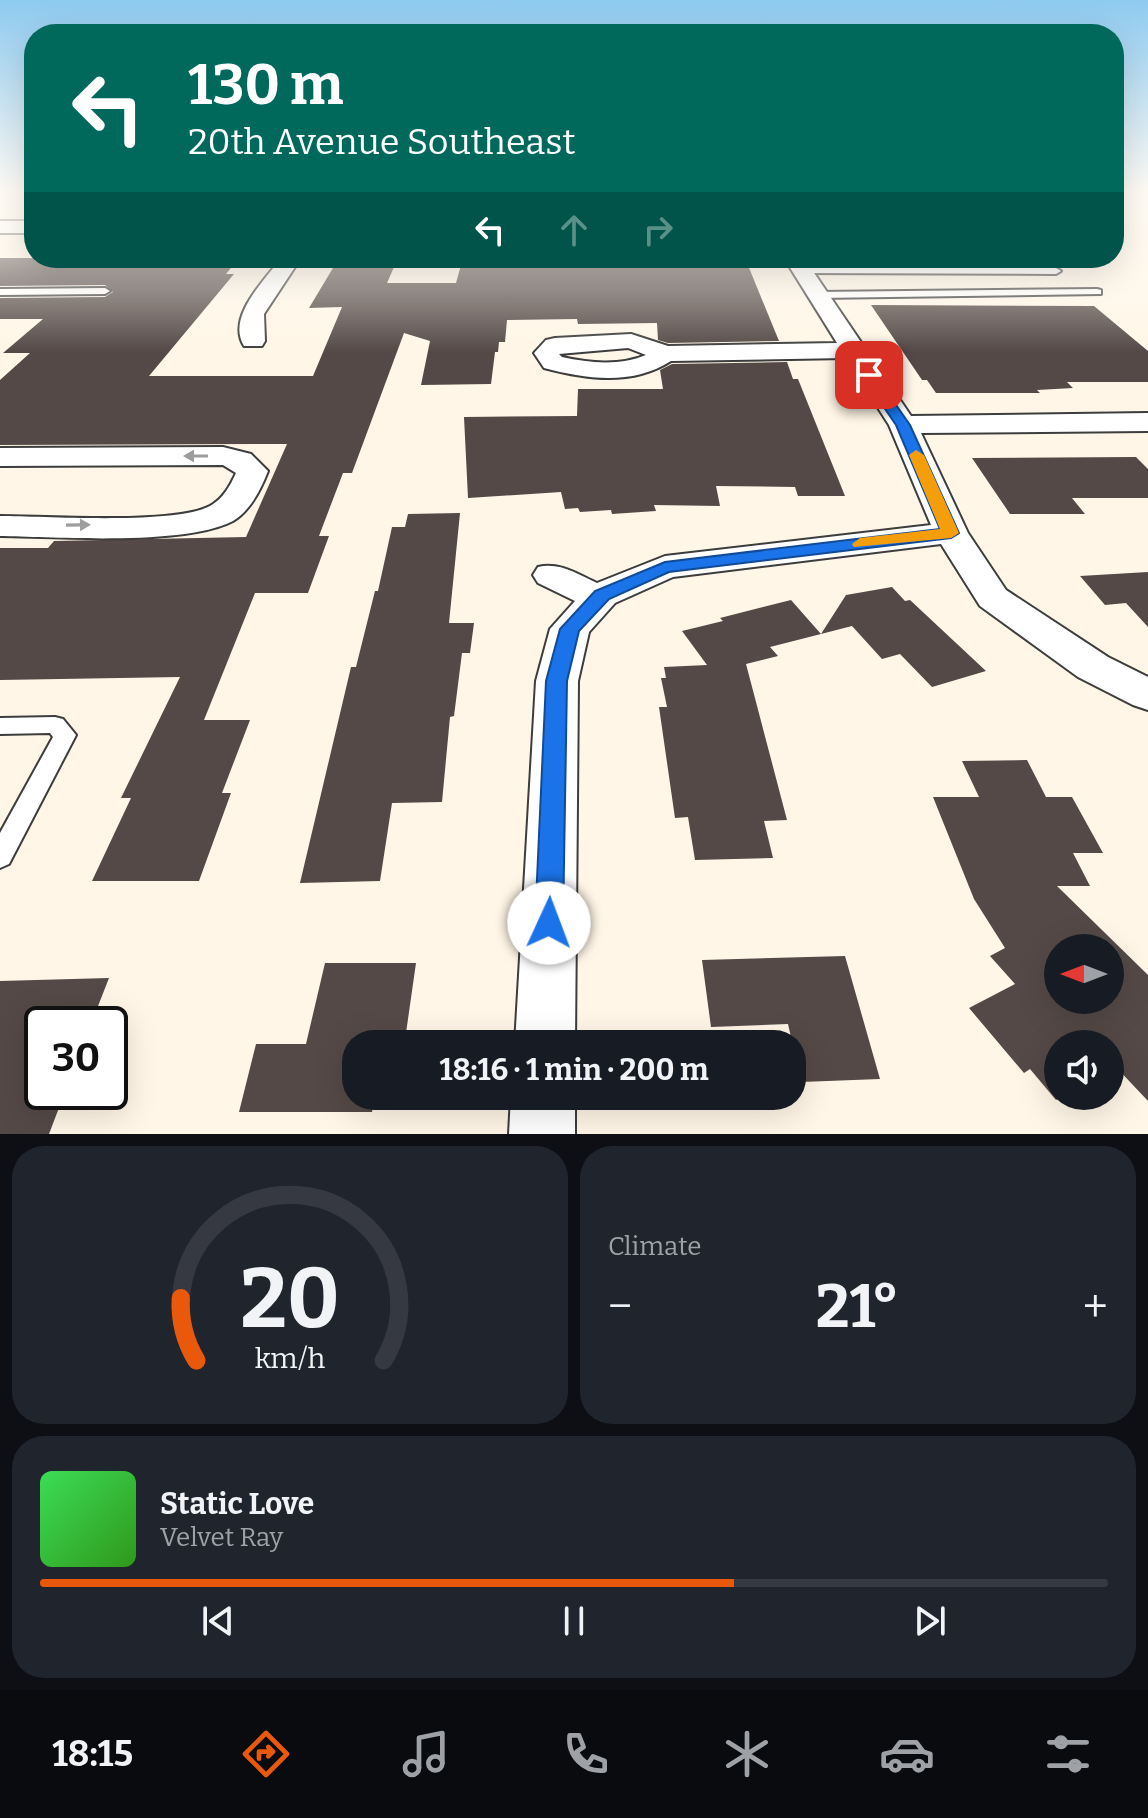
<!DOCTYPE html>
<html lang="en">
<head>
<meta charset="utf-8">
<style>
  :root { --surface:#171b24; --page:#20242c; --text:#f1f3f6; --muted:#9ea1a6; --line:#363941; --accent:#ea580c }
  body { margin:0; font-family:Bitter,serif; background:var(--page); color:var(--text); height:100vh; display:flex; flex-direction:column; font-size:30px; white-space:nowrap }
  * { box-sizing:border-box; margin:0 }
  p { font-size:26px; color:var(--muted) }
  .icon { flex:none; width:44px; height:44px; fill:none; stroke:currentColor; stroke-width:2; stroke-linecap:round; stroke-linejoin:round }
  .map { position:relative; height:1134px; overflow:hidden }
  .details { display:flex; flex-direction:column; gap:12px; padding:12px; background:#0d0f14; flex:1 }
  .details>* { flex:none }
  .banner { position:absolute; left:24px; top:24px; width:1100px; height:244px; border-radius:32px; box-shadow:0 8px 32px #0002; background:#00695c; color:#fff; overflow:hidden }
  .needle { width:52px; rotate:270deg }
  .fabs { position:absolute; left:1044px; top:934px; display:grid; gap:16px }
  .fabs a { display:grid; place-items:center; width:80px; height:80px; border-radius:50%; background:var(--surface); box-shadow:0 8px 32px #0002; font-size:40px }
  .speed { position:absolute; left:24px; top:1006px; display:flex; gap:16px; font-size:40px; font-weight:700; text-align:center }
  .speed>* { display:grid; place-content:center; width:104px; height:104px; border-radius:50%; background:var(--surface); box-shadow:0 8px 32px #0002; line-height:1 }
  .speed .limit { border:4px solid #111; border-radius:12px; background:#fff; color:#111 }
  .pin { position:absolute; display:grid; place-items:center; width:68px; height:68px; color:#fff; margin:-34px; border-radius:16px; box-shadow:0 4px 12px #0006 }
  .me { position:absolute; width:88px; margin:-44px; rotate:2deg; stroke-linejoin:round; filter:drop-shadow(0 0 6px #0008) }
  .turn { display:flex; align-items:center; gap:28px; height:168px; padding:0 32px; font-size:36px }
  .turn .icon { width:104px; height:104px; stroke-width:2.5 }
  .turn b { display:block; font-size:56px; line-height:68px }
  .lanes { display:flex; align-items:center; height:76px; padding:0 32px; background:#0003; justify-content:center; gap:40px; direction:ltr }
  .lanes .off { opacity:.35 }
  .big { font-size:60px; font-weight:700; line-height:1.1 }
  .details .widget { flex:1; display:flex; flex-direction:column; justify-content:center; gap:12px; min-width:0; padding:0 28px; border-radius:32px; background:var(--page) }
  .details .dial { align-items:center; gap:0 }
  .dial svg { height:208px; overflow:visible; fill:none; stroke:var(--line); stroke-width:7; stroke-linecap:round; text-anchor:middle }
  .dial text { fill:var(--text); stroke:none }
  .song { display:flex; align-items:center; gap:24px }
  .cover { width:96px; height:96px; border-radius:12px; background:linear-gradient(135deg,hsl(130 70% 55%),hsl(110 70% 35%)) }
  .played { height:8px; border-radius:4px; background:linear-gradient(90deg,var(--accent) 65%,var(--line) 65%) }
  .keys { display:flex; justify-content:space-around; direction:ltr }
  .heat { display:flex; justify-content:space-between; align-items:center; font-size:44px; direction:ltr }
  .details .tiles { flex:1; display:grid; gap:12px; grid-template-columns:1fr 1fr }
  .widget:last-child { grid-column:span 2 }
  .trip { position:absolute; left:342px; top:1030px; width:464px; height:80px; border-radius:32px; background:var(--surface); box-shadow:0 8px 32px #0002; font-weight:700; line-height:80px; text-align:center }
  .dock { display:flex; height:128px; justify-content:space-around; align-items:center; background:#090b0e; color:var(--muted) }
  .dock .icon { width:56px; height:56px }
  .dock .current { color:var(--accent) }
  .dock b { font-size:36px; color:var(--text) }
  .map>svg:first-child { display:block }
  .building { fill:#544946; fill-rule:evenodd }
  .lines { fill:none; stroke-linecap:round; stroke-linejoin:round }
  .service-casing { stroke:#3d3d3d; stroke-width:4 }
  .minor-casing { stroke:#3d3d3d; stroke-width:4 }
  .service { fill:#fff; fill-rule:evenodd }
  .minor { fill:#fff; fill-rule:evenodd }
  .oneway { fill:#9d9d9d }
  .route { fill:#1a73e8; stroke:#114b97; stroke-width:2 }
  .slow { fill:#f59e0b }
</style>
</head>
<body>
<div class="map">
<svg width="1148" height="1134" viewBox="0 0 1148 1134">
  <rect width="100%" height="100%" fill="#fff6e7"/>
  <g class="building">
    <path d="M 0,258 L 239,258 L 226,274 L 234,274 L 149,376 L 313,376 L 342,307 L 309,308 L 339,258 L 398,258 L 387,283 L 456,283 L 463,258 L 745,258 L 779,341 L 668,343 L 658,340 L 657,323 L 578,324 L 577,319 L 507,320 L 505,342 L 499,342 L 498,352 L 495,352 L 491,384 L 421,385 L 430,341 L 404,333 L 352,473 L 343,473 L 319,536 L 329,536 L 308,593 L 255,593 L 204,720 L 250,720 L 222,793 L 231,793 L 199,881 L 92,881 L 131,798 L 121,798 L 180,677 L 0,680 L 0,548 L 48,548 L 54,541 L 246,537 L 287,444 L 0,445 L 0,380 L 30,353 L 3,353 L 43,319 L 0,319 L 0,298 L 105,297 L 113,292 L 105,285 L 0,286 Z"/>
    <path d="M 871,305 L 1094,306 L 1148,351 L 1148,382 L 1067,382 L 1073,388 L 1037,390 L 1040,393 L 936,393 L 927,380 L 922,380 Z"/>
    <path d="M 787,362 L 793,379 L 798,379 L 845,496 L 798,496 L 795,487 L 716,486 L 720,506 L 654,505 L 656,511 L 612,514 L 611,510 L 580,512 L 578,508 L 565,509 L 561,492 L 468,498 L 464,417 L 577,416 L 578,389 L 663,389 L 660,370 L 672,364 Z"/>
    <path d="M 1136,457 L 1148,469 L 1148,498 L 1072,498 L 1085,514 L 1010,514 L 972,458 Z"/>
    <path d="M 460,513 L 449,623 L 474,623 L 470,653 L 462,653 L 454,716 L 450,717 L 442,802 L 392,803 L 380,881 L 300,883 L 351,667 L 356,667 L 375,591 L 378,591 L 392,527 L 405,527 L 408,514 Z"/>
    <path d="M 1148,572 L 1148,627 L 1126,603 L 1105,605 L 1080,576 Z"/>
    <path d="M 892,587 L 905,601 L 910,600 L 986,671 L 932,687 L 900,654 L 882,659 L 852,626 L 821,634 L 846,595 Z"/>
    <path d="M 791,600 L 821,634 L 770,647 L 778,656 L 746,664 L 787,820 L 764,821 L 773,858 L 695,860 L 688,817 L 675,818 L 659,707 L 667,707 L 661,678 L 666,678 L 664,667 L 707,665 L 682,631 L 723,621 L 720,618 Z"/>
    <path d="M 1027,760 L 1046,797 L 1072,797 L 1103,853 L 1073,853 L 1090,886 L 1057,886 L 1148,975 L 1148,1101 L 1114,1065 L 1110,1067 L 1110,1044 L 1058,1044 L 1058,1096 L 1063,1096 L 1056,1100 L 1030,1069 L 1024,1073 L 969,1008 L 1015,984 L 990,956 L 1005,948 L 974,899 L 933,797 L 979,797 L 962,761 ZM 1058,948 L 1110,948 L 1110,1000 L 1058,1000 Z"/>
    <path d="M 845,956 L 880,1079 L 801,1082 L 788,1024 L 711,1027 L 702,960 Z"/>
    <path d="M 325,963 L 416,963 L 405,1040 L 356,1044 L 356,1096 L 375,1096 L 372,1112 L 239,1112 L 256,1044 L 306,1044 Z"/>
    <path d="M 109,978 L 91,1024 L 42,1024 L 42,1092 L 65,1092 L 49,1134 L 0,1134 L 0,981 Z"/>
  </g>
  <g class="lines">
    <defs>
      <g id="service">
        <path d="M 802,268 L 1056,268 L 1061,271 L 1056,274 L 798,273 L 798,269 Z"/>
        <path d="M 0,289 L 105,288 L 110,291 L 105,294 L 0,295 Z"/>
        <path d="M 1097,289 L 1101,290 L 1101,294 L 817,298 L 812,295 L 817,292 Z"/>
        <path d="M 55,717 L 63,719 L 76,735 L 9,864 L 0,868 L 0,833 L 53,737 L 50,733 L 0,734 L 0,718 Z"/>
      </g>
      <g id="minor">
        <rect x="0" y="221" width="34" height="12"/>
        <path d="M 281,258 L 301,258 L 264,314 L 265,341 L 262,346 L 244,346 C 226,317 265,280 281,258 Z"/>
        <path d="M 784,258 L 804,258 L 911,416 L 1148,413 L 1148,431 L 921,433 L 968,533 L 1006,590 L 1108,657 L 1148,677 L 1148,710 L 1133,705 L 1078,677 L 980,606 L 941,544 L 673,577 L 615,603 L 589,632 L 578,681 L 575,1044 L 515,1044 L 536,681 L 550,629 L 575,601 L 538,583 L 533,575 L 538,567 C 560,562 577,574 597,583 L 665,556 L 931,525 L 889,425 L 846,358 L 671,361 C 632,386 586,379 544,368 L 534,353 L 546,340 L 555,338 L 631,334 L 668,346 L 837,343 ZM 628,348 L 646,355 C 619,366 590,363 562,357 L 559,354 Z"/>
        <path d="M 223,447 L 251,454 L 268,471 C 261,489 250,511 233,521 C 185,546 57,537 0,536 L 0,516 C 44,516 175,525 210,506 C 223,499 230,486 236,473 L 223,465 L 0,466 L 0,448 Z"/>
        <path d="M 511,1096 L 575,1096 L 575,1134 L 509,1134 Z"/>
      </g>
    </defs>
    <use href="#service" class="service-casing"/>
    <use href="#minor" class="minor-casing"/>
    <use href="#service" class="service"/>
    <use href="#minor" class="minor"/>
  </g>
  <defs><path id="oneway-solid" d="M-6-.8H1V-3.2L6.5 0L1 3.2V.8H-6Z" transform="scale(2)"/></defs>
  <g class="oneway">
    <use href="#oneway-solid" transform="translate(196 456) rotate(180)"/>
    <use href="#oneway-solid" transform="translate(78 525) rotate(-1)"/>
  </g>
  <linearGradient id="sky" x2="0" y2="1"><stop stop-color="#8ecaf0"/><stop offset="0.55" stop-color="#fffbf4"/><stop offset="1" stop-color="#fffbf4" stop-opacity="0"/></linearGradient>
  <rect width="1148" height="352" fill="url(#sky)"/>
  <path class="route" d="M 869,371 L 873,372 L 910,425 L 959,533 L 951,538 L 669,572 L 609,599 L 579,631 L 567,681 L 563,923 L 559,932 L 549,935 L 539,932 L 535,923 L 546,681 L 560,629 L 595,591 L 665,562 L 940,529 L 896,425 L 862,375 Z"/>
  <path class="slow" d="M 916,450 L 924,455 L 959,533 L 951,538 L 854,547 L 852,544 L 860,538 L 940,529 L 909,455 Z"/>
</svg>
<div class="fabs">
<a><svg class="needle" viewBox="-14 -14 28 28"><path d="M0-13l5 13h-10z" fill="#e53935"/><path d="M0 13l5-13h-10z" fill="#9ea1a6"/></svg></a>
<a><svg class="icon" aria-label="sound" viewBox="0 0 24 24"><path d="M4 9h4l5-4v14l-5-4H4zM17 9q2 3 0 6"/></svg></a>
</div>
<div class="speed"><div class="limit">30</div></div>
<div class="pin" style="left:869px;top:375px;background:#d93025"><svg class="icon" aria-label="arrive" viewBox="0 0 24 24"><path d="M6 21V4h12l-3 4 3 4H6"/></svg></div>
<svg class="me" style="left:549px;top:923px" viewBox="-20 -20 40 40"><circle r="19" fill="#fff"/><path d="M0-13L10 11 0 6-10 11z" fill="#1a73e8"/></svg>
<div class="trip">18:16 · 1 min · 200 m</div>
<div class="banner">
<div class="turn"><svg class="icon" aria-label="left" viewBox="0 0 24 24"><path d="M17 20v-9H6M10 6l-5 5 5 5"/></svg><div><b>130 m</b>20th Avenue Southeast</div></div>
<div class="lanes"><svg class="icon" aria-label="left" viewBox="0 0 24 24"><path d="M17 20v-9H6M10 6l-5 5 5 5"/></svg><svg class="icon off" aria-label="ahead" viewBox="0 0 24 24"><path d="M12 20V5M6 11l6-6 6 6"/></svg><svg class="icon off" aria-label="right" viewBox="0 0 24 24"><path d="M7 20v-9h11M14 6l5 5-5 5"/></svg></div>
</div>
</div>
<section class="details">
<div class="tiles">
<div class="widget dial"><svg viewBox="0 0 100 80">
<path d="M14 69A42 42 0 1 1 86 69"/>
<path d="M14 69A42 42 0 0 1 8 45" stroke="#ea580c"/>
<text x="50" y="56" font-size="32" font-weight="700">20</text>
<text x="50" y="72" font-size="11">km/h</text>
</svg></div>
<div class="widget"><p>Climate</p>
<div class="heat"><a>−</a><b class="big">21°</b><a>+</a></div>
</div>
<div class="widget">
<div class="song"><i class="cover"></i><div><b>Static Love</b><p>Velvet Ray</p></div></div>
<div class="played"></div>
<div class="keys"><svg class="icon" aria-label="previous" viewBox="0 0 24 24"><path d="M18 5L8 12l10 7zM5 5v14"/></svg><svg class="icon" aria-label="pause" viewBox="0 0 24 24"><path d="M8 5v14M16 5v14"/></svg><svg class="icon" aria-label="next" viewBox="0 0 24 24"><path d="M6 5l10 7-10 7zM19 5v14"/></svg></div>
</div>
</div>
</section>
<nav class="dock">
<b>18:15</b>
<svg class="icon current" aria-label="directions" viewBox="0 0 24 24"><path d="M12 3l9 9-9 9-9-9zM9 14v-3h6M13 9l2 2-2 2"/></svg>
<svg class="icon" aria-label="music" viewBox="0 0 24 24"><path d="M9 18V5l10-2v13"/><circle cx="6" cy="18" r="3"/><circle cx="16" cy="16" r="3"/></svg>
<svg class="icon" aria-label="phone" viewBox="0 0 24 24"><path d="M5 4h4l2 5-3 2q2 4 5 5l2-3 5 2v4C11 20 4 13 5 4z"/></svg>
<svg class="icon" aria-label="climate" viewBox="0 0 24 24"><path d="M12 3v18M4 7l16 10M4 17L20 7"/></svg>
<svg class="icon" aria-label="car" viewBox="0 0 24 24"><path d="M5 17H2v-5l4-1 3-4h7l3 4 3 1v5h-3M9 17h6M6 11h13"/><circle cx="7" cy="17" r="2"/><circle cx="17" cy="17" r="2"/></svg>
<svg class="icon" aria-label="filters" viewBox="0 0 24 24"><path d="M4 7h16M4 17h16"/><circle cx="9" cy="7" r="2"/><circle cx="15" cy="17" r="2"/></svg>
</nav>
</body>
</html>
